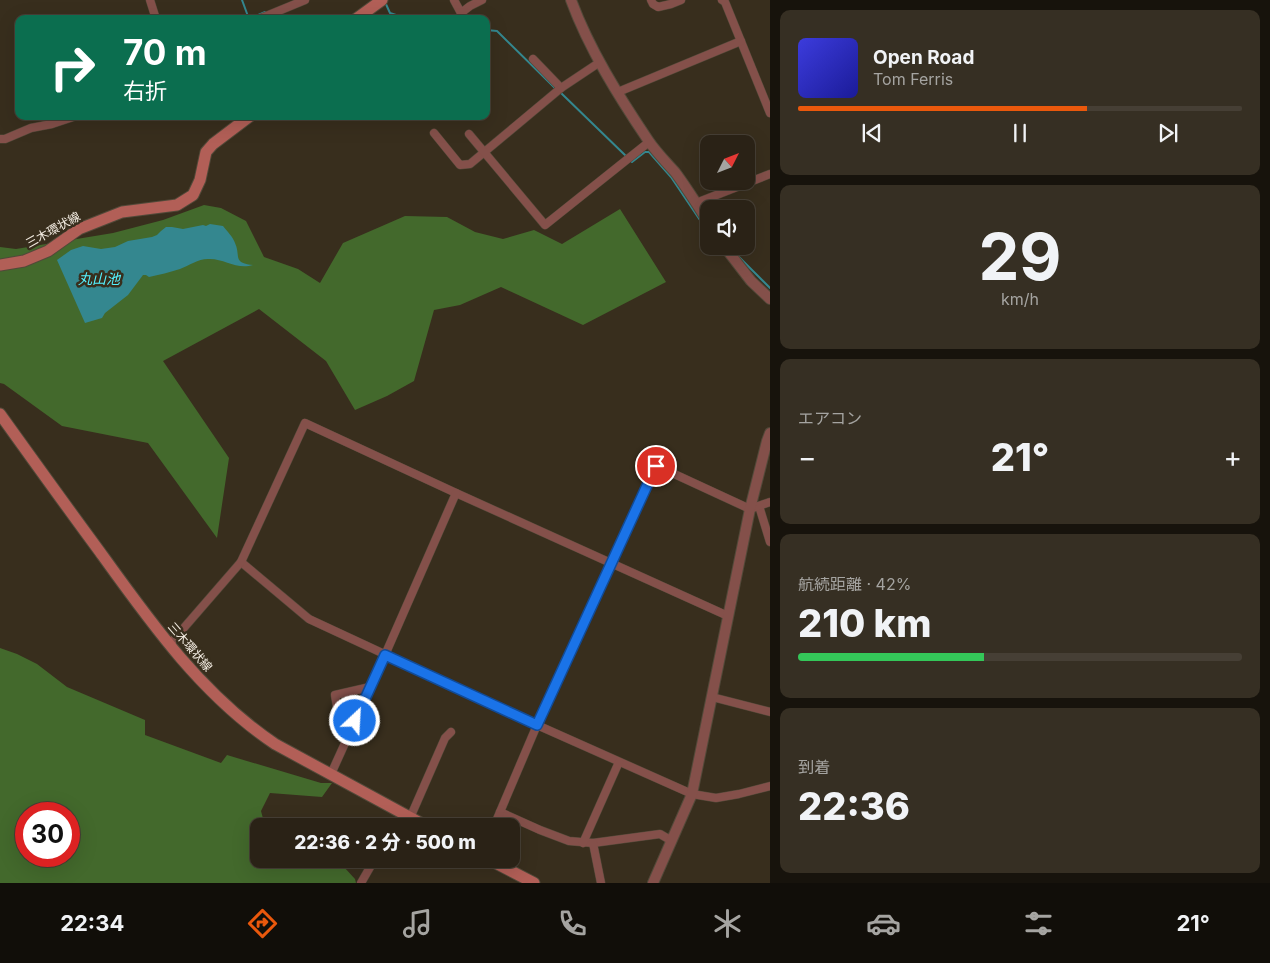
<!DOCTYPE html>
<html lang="ja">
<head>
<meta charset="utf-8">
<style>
  :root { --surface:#2a2216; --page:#362f23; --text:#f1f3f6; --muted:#a5a4a1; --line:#463f35; --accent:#ea580c }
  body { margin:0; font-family:Inter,"Noto Sans JP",sans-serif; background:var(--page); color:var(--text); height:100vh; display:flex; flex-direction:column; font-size:19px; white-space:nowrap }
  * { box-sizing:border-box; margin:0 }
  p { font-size:16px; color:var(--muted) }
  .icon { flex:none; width:28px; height:28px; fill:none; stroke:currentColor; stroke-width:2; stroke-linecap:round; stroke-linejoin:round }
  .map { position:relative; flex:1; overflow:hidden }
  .panel { display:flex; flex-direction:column; gap:10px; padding:10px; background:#17130c; width:500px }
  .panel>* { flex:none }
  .hud { position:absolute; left:15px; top:15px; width:475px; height:105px; border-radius:10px; box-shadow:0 5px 20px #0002,0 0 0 1px var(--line); background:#0b6e4f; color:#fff; overflow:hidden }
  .needle { width:32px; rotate:48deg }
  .controls { position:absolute; left:700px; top:135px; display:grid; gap:10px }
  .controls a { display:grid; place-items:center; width:55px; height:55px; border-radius:10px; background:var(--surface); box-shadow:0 5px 20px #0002,0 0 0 1px var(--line); font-size:25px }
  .speed { position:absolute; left:15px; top:802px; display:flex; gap:10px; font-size:25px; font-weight:700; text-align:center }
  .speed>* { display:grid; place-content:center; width:65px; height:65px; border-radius:50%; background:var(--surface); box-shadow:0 5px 20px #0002,0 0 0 1px var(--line); line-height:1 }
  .speed .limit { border:8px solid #d22; background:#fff; color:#111 }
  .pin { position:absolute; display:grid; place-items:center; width:42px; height:42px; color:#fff; margin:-21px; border:2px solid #fff; border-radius:50%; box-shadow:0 1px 5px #0007 }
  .me { position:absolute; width:55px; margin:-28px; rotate:25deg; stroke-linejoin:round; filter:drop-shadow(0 0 4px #0008) }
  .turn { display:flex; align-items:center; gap:18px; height:105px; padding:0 25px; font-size:22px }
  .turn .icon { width:65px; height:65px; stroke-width:2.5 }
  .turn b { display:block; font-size:35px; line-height:42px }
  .big { font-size:38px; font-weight:800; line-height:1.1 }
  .panel .card { flex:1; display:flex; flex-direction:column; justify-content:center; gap:8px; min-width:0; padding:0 18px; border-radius:10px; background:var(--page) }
  .panel .dial { align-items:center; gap:0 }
  .dial b { font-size:65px; line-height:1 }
  .song { display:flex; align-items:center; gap:15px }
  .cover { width:60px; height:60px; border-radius:8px; background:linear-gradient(135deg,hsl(240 70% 55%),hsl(240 70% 35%)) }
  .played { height:5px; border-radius:2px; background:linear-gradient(90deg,var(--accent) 65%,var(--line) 65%) }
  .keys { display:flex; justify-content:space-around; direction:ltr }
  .heat { display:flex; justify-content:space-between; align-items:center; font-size:28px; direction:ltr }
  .charge { height:8px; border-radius:4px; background:linear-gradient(90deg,#34c759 42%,var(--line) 0) }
  .trip { position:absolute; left:250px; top:818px; width:270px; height:50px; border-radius:10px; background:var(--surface); box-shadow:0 5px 20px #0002,0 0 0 1px var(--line); font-weight:800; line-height:50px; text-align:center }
  .tabs { display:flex; height:80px; justify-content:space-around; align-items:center; background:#110e09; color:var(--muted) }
  .tabs .icon { width:35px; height:35px }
  .tabs .selected { color:var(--accent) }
  .tabs b { font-size:22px; color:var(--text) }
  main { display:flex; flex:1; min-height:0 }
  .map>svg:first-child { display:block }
  .forest { fill:#43692c; fill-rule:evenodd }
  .water { fill:#34878f }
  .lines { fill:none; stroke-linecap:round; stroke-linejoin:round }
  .stream { stroke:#34878f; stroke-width:2 }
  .minor-casing { stroke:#524939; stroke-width:9 }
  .tertiary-casing { stroke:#524939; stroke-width:12 }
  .secondary-casing { stroke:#524939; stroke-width:13 }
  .minor { stroke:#84504a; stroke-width:8 }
  .tertiary { stroke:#84504a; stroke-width:10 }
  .secondary { stroke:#b25f57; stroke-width:11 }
  .route-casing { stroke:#114b97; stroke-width:12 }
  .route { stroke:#1a73e8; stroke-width:9 }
  .labels { text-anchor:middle; stroke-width:5; stroke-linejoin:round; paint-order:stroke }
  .street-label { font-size:12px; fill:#f5eee4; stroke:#382e1d }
  .water-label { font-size:14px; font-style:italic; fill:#54f2ff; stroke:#382e1d }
</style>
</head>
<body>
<main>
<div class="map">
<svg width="770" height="883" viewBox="0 0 770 883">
  <rect width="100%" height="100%" fill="#382e1d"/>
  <g class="forest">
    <path d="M 204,205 L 221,208 L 246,221 L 264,257 L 298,269 L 320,283 L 343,243 L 405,216 L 447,217 L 475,232 L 503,239 L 534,230 L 562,244 L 620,209 L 666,282 L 583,325 L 501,287 L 460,305 L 434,310 L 414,381 L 387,396 L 355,410 L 326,361 L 259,309 L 163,361 L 229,458 L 217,538 L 148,443 L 62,426 L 4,384 L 0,383 L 0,247 L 16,249 L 113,233 L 163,220 Z"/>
    <path d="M 0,648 L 17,654 L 37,664 L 67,687 L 145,720 L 145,735 L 221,763 L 227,755 L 321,783 L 332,783 L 322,797 L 270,793 L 261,811 L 265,826 L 259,826 L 259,859 L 273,859 L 275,863 L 316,859 L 368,859 L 362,866 L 346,862 L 344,867 L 355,879 L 356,883 L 0,883 ZM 26,814 L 69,814 L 69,856 L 26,856 Z"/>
  </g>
  <path class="water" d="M 210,224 L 223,226 C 227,231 233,237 235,243 C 241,256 232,263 253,265 C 237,270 225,259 210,259 C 199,258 190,265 180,269 C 170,272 159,275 149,277 L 146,275 L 143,275 L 128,295 L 105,313 L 102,318 L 85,323 L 57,260 L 71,250 L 83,246 L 101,249 L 115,247 L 128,241 L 152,237 L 157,235 L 161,231 L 166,227 L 172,227 L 183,229 L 203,225 L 206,226 Z"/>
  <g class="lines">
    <g class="stream">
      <path d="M 242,0 L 249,19 L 265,12 L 266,14"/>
      <path d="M 385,2 L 390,13 L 399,16 L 414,19"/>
      <path d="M 486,30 L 497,31 L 557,90"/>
      <path d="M 561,93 L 627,157"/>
      <path d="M 631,160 L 632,162 L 645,152 L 649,152 L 671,177 L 708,232"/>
      <path d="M 736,254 L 770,288"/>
    </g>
    <defs>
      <g id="minor">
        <path d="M 150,0 L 156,19"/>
        <path d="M 454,0 L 461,13 L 470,6 L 482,0"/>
        <path d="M 651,0 L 653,4 L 658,7 L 671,4 L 681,0"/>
        <path d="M 722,0 L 725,2 L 770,113"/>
        <path d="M 259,19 L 305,0"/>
        <path d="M 533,59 L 561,88"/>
        <path d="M 618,92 L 741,41"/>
        <path d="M 434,133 L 460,165 L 470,164 L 561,88 L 600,62"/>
        <path d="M 469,134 L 545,225 L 649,142"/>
        <path d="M 0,139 L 5,139 L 31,128 L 52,124 L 76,116"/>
        <path d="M 696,203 L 770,174"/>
        <path d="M 759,506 L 770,542"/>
        <path d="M 241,562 L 309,619 L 537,725 L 692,794 L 716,798 L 739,794 L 770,786"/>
        <path d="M 169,645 L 241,562 L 305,423 L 456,493 L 728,616"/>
        <path d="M 712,697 L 770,712"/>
        <path d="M 347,738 L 341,731 L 335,695 L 370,687"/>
        <path d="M 331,774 L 385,655 L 456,493"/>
        <path d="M 500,812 L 540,830 L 569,841 L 593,843 L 660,834 L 672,841"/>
        <path d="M 404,826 L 410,818 L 445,738 L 451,732"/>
        <path d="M 494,826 L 537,725 L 657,466 L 750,509 L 770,502"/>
        <path d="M 583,843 L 619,762"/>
        <path d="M 593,843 L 601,883"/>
        <path d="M 361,883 L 373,862 L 377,859"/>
      </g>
      <g id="tertiary">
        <path d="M 571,0 C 589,49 619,97 648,140 C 656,152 666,162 675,172 C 687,188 698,206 709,223"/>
        <path d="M 724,246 L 751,281 L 770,299"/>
        <path d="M 653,883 L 692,794 L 750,509 L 767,441 L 770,433"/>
      </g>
      <g id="secondary">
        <path d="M 356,19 L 382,0"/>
        <path d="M 0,265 L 24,261 L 48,251 L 79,229 L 122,212 L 177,205 L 193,195 L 200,180 L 206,152 L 213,144 L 250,116"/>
        <path d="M 0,414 C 33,460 66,506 100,552 C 151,623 202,695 275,744 L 426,826"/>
        <path d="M 488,859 L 534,883"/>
      </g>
    </defs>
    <use href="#minor" class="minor-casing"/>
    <use href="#tertiary" class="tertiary-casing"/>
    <use href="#secondary" class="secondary-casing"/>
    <use href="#minor" class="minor"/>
    <use href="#tertiary" class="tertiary"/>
    <use href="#secondary" class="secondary"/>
  </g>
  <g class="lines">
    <defs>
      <path id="route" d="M 355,721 L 385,655 L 537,725 L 656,466"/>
    </defs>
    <use href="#route" class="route-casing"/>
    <use href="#route" class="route"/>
  </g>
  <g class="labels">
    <g class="street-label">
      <text transform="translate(53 230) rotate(-29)" y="4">三木環状線</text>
      <text transform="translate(190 647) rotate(49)" y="4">三木環状線</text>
    </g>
    <g class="water-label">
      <text x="99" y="284">丸山池</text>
    </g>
  </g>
</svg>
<div class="controls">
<a><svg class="needle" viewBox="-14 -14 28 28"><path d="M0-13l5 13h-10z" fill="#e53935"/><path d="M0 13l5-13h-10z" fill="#a5a4a1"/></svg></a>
<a><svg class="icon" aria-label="sound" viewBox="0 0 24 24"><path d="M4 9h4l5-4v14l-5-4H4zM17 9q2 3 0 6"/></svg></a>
</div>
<div class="speed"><div class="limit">30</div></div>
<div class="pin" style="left:656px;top:466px;background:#d93025"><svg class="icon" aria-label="arrive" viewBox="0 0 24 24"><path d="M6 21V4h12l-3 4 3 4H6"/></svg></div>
<svg class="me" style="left:355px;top:721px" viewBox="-20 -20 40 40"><circle r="17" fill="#1a73e8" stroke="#fff" stroke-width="3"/><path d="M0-11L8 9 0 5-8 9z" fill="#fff"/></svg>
<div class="trip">22:36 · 2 分 · 500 m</div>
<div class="hud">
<div class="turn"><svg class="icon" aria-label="right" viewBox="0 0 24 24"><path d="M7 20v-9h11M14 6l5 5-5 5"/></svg><div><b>70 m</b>右折</div></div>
</div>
</div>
<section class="panel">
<div class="card">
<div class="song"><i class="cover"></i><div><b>Open Road</b><p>Tom Ferris</p></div></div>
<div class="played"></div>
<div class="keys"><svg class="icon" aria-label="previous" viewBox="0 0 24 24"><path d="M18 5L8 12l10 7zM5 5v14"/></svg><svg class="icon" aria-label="pause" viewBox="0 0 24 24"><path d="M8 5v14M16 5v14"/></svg><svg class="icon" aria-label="next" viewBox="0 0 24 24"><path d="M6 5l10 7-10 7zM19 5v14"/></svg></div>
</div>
<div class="card dial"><b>29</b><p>km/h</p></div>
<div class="card"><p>エアコン</p>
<div class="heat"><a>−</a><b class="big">21°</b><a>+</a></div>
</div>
<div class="card"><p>航続距離 · 42%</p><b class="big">210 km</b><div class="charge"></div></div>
<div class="card"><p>到着</p><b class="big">22:36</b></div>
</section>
</main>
<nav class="tabs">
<b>22:34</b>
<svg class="icon selected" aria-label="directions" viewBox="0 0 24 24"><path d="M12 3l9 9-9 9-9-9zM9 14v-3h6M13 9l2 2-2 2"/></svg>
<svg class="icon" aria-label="music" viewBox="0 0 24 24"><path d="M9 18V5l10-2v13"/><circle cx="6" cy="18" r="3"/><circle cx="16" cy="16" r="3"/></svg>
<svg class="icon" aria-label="phone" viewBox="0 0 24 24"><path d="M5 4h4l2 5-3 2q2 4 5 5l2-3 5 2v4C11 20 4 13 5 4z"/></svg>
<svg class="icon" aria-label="climate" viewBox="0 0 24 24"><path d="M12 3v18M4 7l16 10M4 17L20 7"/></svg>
<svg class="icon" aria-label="car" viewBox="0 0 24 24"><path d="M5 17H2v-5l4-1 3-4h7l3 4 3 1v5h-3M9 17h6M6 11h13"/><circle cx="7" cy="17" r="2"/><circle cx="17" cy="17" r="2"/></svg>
<svg class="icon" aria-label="filters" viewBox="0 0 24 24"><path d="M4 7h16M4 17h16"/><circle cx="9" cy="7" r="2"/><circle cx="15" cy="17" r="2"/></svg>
<b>21°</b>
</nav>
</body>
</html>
